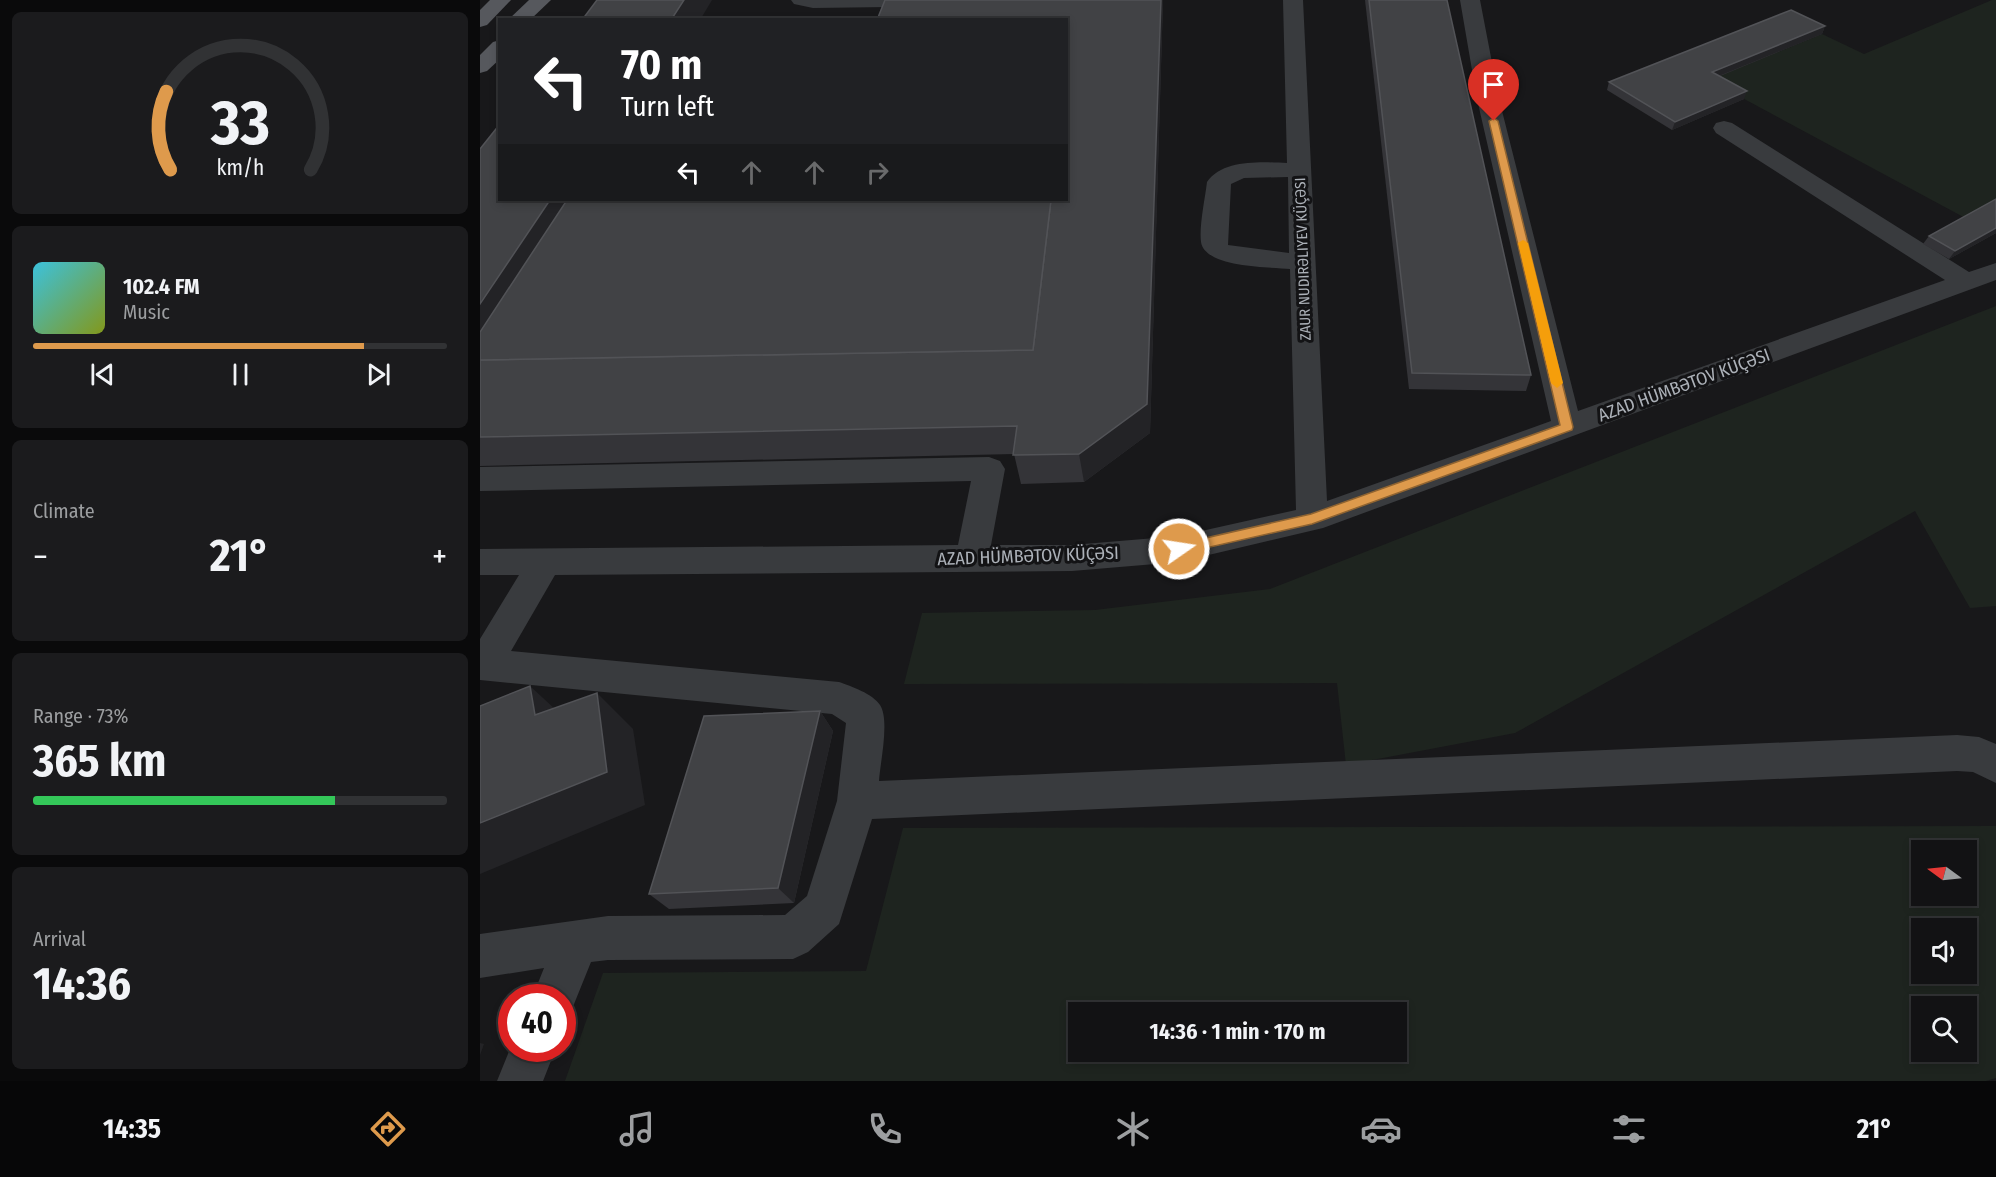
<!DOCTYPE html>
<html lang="en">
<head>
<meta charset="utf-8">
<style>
  :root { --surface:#121214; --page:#1b1b1d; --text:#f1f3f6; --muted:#9c9ea0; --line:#313234; --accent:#de9a4c }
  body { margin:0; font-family:"Fira Sans Condensed",sans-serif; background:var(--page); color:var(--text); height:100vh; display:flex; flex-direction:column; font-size:22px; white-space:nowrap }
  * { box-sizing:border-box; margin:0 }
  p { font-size:20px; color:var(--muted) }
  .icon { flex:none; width:33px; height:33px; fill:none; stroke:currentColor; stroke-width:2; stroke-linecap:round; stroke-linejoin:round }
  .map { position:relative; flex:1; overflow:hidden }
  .drawer { display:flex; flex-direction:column; gap:12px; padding:12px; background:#0a0a0b; width:480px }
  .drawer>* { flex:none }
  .top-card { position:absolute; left:18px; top:18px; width:570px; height:183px; border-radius:0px; box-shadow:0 3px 9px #0003,0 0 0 2px var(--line); background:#202124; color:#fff; overflow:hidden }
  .needle { width:39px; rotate:285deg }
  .buttons { position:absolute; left:1431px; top:840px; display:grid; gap:12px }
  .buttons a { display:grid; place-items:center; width:66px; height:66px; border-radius:0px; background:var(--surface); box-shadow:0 3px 9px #0003,0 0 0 2px var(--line); font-size:30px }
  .speed { position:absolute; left:18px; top:984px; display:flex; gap:12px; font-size:30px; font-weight:700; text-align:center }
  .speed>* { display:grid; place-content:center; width:78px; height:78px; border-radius:50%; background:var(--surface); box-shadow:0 3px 9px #0003,0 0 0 2px var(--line); line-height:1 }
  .speed .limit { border:9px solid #d22; background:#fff; color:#111 }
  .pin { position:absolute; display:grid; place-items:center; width:51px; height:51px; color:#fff; margin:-62px -26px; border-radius:50% 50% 50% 0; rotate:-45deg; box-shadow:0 0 6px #0007 }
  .pin .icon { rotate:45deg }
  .me { position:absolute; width:66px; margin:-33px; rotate:77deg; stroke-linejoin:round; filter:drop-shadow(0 0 4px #0008) }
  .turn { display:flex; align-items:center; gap:21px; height:126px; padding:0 24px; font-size:27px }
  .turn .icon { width:78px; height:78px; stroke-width:2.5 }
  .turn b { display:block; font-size:42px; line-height:51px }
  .lanes { display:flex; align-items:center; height:57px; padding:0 24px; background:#0003; justify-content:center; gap:30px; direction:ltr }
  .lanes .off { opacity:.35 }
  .big { font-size:45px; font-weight:700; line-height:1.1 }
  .drawer .tile { flex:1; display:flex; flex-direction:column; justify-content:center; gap:9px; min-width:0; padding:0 21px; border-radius:9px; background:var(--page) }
  .drawer .dial { align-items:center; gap:0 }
  .dial svg { height:156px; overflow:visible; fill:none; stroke:var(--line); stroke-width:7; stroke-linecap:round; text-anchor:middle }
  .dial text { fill:var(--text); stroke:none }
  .song { display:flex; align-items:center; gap:18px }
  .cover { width:72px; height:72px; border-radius:9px; background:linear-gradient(135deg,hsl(190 70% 55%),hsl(70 70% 35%)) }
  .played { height:6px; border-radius:3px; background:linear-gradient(90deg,var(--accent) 80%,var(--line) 80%) }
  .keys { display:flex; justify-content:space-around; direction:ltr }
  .heat { display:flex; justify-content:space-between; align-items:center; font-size:33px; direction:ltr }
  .charge { height:9px; border-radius:4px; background:linear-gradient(90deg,#34c759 73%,var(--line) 0) }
  .trip { position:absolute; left:588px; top:1002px; width:339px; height:60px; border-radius:0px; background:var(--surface); box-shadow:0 3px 9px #0003,0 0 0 2px var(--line); font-weight:700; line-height:60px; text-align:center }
  .menu { display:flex; height:96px; justify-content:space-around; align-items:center; background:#070708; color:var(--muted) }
  .menu .icon { width:42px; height:42px }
  .menu .current { color:var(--accent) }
  .menu b { font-size:27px; color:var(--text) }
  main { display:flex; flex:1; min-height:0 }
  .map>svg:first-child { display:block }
  .green { fill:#1e241f; fill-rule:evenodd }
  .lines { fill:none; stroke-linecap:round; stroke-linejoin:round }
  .minor { fill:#393b3e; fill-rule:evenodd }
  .major { fill:#56585d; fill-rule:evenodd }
  .wall { fill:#343438 }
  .shaded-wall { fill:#232326 }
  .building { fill:#414245; stroke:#525357; stroke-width:1.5 }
  .route { fill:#de9a4c; stroke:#906431; stroke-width:1.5 }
  .slow { fill:#f59e0b }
  .labels { text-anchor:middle; stroke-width:6; stroke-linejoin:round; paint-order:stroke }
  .far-street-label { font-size:15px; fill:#acb1b8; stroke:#131315 }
  .street-label { font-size:18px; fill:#acb1b8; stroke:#131315 }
</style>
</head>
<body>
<main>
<section class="drawer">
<div class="tile dial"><svg viewBox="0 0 100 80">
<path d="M14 69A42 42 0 1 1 86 69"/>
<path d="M14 69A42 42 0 0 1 12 29" stroke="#de9a4c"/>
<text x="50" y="56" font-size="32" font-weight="700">33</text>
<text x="50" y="72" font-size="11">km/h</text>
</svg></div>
<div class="tile">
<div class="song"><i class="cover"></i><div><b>102.4 FM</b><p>Music</p></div></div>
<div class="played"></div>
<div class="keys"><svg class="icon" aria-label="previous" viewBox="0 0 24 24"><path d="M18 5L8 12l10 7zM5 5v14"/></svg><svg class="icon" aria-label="pause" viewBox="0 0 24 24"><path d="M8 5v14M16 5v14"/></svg><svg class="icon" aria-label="next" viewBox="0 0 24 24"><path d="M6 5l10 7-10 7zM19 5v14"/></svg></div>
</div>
<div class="tile"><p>Climate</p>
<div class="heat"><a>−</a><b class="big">21°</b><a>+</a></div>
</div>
<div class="tile"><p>Range · 73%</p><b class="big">365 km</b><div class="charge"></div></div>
<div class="tile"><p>Arrival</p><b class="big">14:36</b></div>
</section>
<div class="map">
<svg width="1516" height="1081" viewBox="0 0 1516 1081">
  <rect width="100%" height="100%" fill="#18181a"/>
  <g class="green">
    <path d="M 1512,0 L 1516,0 L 1516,205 L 1489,220 L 1229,80 L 1342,34 L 1384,54 Z"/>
    <path d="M 1516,306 L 1516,606 L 1490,608 L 1435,511 L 1035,733 L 866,765 L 857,683 L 424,684 L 442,613 L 615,610 L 790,589 Z"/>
    <path d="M 1516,826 L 1516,1078 L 1506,1081 L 85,1081 L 123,973 L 386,971 L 423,828 ZM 1442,850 L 1486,850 L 1486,896 L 1442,896 ZM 1442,928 L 1486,928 L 1486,974 L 1442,974 ZM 1442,1006 L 1486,1006 L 1486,1052 L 1442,1052 ZM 598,1012 L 916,1012 L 916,1052 L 598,1052 Z"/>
  </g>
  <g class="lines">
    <g class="minor">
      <path d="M 311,0 L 418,0 L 419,1 L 416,5 L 409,7 L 333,8 L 314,4 Z"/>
      <path d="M 803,0 L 823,0 L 847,501 L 1071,421 L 997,99 L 980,0 L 1000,0 L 1019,99 L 1098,411 L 1465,280 L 1236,133 L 1233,128 L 1236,123 L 1244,121 L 1252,123 L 1489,272 L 1516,263 L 1516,280 L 843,528 L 699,562 L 592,571 L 75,575 L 31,651 L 359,682 C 371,686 393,694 400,705 C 410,720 400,763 399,781 L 1477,735 L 1499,737 L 1516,744 L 1516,783 L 1493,772 L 1477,771 L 392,819 L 359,924 L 328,952 L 313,959 L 128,960 L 111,962 L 90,1014 L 82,1017 L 82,998 L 52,998 L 64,968 L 0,978 L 0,934 L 128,916 L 305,915 L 327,896 L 357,801 L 366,723 L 352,714 L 0,680 L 0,639 L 39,575 L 0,575 L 0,549 L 478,545 L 491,481 L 0,491 L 0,467 L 509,457 L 520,461 L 525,469 L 511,545 L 592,545 L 699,536 L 816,510 L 810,269 C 790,267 725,268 721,242 C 719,226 725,199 727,182 C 743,159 782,162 807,163 ZM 808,177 L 809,253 L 748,245 L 751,184 L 764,178 Z"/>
      <path d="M 32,1044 L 32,1048 L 76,1048 L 63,1081 L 17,1081 Z"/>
    </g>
    <g class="major">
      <path d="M 10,0 L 31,0 L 7,25 L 0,27 L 0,10 Z"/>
      <path d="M 49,0 L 71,0 L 50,20 L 28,20 Z"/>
      <path d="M 20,40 L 20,59 L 7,71 L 0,73 L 0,55 L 13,42 Z"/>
    </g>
  </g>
  <g class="wall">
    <path d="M 405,0 L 683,0 L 670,433 L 604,482 L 541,484 L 534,454 L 0,466 L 0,149 L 20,200 L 586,200 L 586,20 Z"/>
    <path d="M 885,0 L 967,0 L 1051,375 L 1046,391 L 929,389 Z"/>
    <path d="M 1345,26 L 1342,34 L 1240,76 L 1264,99 L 1192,130 L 1127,90 L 1129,82 Z"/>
    <path d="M 1516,199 L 1516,233 L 1469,259 L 1443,244 L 1449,236 Z"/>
    <path d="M 340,711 L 353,731 L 314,903 L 189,909 L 169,894 Z"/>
  </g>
  <g class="shaded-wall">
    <path d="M 204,0 L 232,0 L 220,20 L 191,20 Z"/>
    <path d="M 681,0 L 683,0 L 670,433 L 604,482 L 599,454 Z"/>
    <path d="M 1345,26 L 1342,34 L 1229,80 L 1232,72 Z"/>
    <path d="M 1267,91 L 1264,99 L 1192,130 L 1195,122 Z"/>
    <path d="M 70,200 L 106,200 L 0,367 L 0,304 Z"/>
    <path d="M 1516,228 L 1516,233 L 1469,259 L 1475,251 Z"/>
    <path d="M 50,686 L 90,723 L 55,715 Z"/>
    <path d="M 117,693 L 153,729 L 165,805 L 0,874 L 0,823 Z"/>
    <path d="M 340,711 L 353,731 L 314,903 L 298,888 Z"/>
    <path d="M 0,1043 L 4,1044 L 0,1055 Z"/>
  </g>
  <g class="building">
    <path d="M 117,0 L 204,0 L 191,20 L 102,20 Z"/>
    <path d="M 405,0 L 681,0 L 667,404 L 599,454 L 533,455 L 537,426 L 0,437 L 0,360 L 553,350 L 571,200 L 586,200 L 586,70 L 589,48 L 586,48 L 586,20 L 397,20 Z"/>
    <path d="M 889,0 L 967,0 L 1051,375 L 932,373 Z"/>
    <path d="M 1311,10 L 1345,26 L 1232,72 L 1267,91 L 1195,122 L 1129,82 Z"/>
    <path d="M 20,124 L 20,200 L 70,200 L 0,304 L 0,149 Z"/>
    <path d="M 1516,199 L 1516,228 L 1475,251 L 1449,236 Z"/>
    <path d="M 87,200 L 571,200 L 553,350 L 0,360 L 0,332 Z"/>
    <path d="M 50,686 L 55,715 L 117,693 L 127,772 L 0,823 L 0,706 Z"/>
    <path d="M 340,711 L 298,888 L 169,894 L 224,716 Z"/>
  </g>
  <path class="route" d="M 1014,118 L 1018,121 L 1093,427 L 1092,430 L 832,524 L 699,554 L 695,553 L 693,549 L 695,545 L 831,514 L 1080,425 L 1009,121 Z"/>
  <path class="slow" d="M 1043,240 L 1048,243 L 1083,383 L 1077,388 L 1071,383 L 1038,243 Z"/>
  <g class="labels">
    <g class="far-street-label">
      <text transform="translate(823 259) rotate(-92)" y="5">ZAUR NUDIRƏLIYEV KÜÇƏSI</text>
    </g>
    <g class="street-label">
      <text transform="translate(1204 385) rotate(-20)" y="6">AZAD HÜMBƏTOV KÜÇƏSI</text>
      <text transform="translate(548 556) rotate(-2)" y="6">AZAD HÜMBƏTOV KÜÇƏSI</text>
    </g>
  </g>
</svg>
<div class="buttons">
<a><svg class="needle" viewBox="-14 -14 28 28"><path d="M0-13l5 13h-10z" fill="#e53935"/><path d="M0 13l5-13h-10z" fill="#9c9ea0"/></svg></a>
<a><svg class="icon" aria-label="sound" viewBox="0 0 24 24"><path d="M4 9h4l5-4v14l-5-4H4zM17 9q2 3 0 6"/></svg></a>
<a><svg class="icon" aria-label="search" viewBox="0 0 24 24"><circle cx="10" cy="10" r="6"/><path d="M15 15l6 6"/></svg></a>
</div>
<div class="speed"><div class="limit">40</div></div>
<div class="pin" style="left:1014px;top:121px;background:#d93025"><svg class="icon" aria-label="arrive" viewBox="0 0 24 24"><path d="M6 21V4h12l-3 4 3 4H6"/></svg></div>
<svg class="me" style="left:699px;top:549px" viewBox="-20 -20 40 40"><circle r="17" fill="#de9a4c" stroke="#fff" stroke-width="3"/><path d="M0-11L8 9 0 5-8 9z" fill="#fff"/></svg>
<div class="trip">14:36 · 1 min · 170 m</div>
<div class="top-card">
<div class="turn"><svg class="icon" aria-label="left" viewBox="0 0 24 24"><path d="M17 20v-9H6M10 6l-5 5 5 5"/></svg><div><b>70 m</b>Turn left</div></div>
<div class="lanes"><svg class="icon" aria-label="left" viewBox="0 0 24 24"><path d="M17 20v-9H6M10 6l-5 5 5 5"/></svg><svg class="icon off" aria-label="ahead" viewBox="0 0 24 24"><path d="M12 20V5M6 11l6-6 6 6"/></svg><svg class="icon off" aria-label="ahead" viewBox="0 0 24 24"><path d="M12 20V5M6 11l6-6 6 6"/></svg><svg class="icon off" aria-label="right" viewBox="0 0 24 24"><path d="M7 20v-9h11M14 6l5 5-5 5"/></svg></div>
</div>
</div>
</main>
<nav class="menu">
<b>14:35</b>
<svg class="icon current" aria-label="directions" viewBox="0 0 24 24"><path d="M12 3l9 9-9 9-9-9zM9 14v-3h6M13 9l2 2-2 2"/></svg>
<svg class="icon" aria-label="music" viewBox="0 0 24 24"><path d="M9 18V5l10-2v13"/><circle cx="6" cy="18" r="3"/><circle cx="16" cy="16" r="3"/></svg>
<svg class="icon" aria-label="phone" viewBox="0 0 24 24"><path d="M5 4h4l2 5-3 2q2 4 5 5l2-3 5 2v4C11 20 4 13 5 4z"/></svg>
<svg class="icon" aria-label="climate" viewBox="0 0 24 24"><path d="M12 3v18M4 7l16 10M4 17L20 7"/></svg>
<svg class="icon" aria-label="car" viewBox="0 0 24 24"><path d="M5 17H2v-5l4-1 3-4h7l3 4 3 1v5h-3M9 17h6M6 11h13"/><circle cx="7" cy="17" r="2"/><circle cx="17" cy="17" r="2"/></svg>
<svg class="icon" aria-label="filters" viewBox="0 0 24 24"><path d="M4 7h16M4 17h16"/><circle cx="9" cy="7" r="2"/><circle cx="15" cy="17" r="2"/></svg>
<b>21°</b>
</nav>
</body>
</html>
